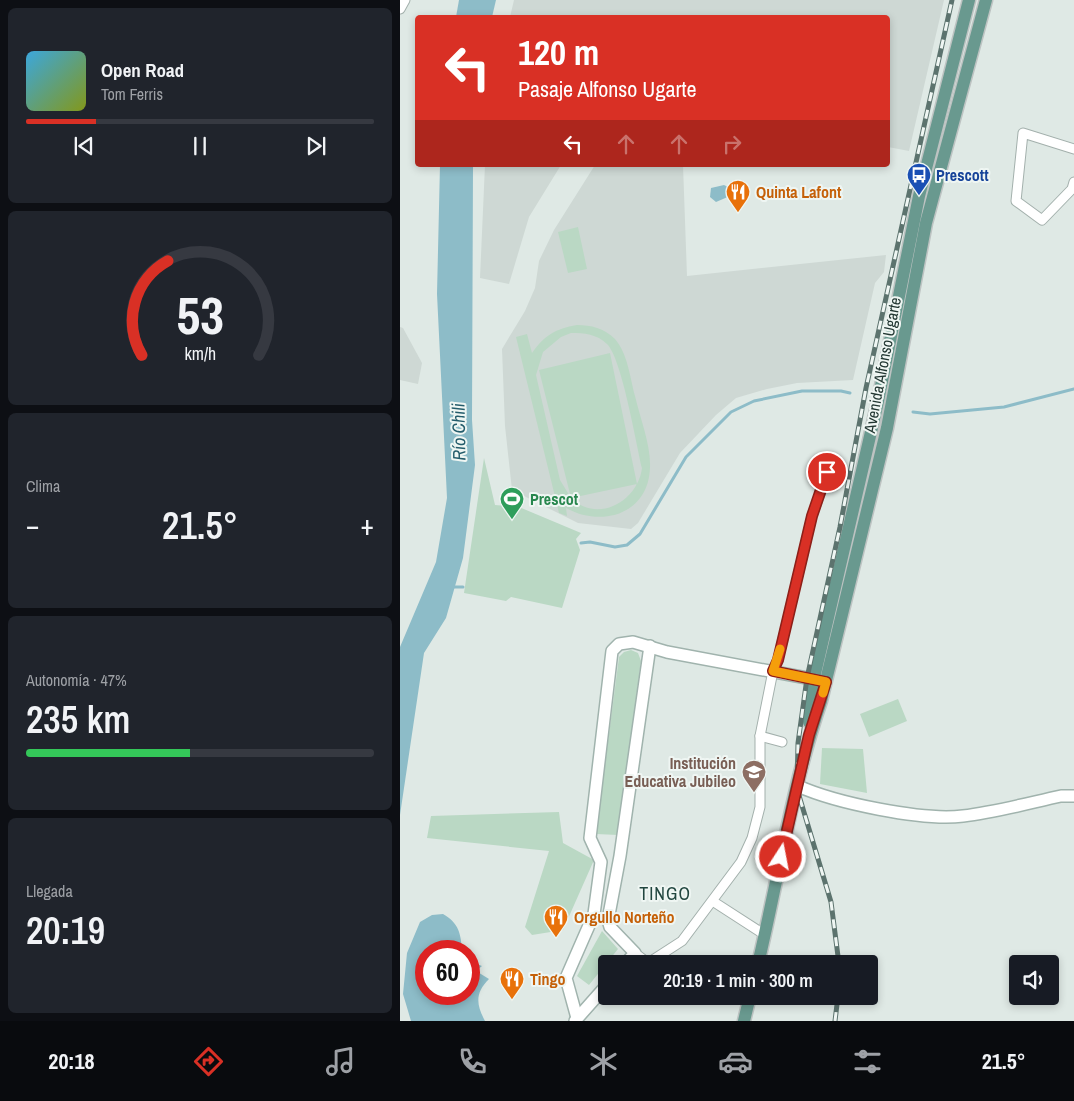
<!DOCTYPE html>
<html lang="es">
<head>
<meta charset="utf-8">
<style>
  :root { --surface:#171b24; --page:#20242c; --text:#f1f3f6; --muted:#9ea1a6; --line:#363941; --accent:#d93025 }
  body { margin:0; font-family:"Archivo Narrow",sans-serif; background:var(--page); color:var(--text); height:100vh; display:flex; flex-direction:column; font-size:19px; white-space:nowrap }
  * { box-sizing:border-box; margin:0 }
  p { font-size:16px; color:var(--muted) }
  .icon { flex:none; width:28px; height:28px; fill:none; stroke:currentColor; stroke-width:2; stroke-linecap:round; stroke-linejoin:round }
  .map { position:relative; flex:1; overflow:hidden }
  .drawer { display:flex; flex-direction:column; gap:8px; padding:8px; background:#0d0f14; width:400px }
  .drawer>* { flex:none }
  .guide { position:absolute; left:15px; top:15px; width:475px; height:152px; border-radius:5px; box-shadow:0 2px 8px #0003; background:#d93025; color:#fff; overflow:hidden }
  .fabs { position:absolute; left:609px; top:955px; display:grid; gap:10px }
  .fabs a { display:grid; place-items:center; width:50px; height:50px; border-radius:5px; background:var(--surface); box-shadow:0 2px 8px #0003; font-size:25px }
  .speed { position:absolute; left:15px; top:940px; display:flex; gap:10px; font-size:25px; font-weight:700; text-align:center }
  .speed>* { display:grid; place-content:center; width:65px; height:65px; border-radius:50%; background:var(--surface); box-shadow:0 2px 8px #0003; line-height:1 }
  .speed .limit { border:8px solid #d22; background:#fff; color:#111 }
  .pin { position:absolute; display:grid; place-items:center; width:42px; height:42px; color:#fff; margin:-21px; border:2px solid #fff; border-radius:50%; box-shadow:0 1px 5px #0007 }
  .me { position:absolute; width:55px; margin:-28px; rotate:11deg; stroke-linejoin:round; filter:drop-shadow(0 0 4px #0008) }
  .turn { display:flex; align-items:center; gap:18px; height:105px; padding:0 20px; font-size:22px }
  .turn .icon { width:65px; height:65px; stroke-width:2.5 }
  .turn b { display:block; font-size:35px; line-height:42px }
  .lanes { display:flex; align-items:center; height:48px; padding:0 20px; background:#0003; justify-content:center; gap:25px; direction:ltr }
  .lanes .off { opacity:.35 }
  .big { font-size:38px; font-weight:600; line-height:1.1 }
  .drawer .card { flex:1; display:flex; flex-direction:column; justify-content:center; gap:8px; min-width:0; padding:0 18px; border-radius:8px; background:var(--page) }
  .drawer .dial { align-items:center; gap:0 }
  .dial svg { height:130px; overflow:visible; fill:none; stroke:var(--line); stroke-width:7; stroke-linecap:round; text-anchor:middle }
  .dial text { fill:var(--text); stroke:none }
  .song { display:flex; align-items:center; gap:15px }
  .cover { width:60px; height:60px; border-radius:8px; background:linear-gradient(135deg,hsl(200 70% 55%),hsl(70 70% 35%)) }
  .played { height:5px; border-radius:2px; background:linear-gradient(90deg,var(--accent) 20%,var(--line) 20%) }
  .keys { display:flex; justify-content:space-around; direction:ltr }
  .heat { display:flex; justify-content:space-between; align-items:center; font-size:28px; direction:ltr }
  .charge { height:8px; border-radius:4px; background:linear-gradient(90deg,#34c759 47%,var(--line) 0) }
  .trip { position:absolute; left:198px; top:955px; width:280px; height:50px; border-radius:5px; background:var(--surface); box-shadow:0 2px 8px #0003; font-weight:600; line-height:50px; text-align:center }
  .menu { display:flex; height:80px; justify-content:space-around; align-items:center; background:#090b0e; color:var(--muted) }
  .menu .icon { width:35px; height:35px }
  .menu .on { color:var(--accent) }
  .menu b { font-size:22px; color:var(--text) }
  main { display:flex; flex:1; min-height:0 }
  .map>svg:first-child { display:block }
  .built { fill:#ced8d4 }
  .green { fill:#bad8c4; fill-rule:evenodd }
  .water { fill:#8dbcc8 }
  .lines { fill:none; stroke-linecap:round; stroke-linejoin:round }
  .stream { stroke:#8dbcc8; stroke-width:3 }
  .street-casing { stroke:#a3b0ac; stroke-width:11 }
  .secondary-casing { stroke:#a0b3ad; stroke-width:14 }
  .primary-casing { stroke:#bdc3c2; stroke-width:15 }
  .street { stroke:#fff; stroke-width:9 }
  .secondary { stroke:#fff; stroke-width:11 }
  .primary { stroke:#69998f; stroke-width:12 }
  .rail-casing { stroke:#5c736e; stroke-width:5 }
  .rail { stroke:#eff6f3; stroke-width:3; stroke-dasharray:9; stroke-linecap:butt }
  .route-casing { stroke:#8d1f18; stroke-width:12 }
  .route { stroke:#d93025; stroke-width:9 }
  .slow { stroke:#f59e0b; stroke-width:9 }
  .labels { text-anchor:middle; stroke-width:4; stroke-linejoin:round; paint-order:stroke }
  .transit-label { font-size:16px; font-weight:bold; fill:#164399; stroke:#eff6f3; text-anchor:start }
  .food-label { font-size:16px; font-weight:bold; fill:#c56008; stroke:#eff6f3; text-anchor:start }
  .street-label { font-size:16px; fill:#223732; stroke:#eff6f3 }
  .leisure-label { font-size:16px; font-weight:bold; fill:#27864d; stroke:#eff6f3; text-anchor:start }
  .education-label { font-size:16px; font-weight:bold; fill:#785e54; stroke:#eff6f3; text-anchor:end }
  .water-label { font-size:18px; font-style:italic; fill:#245c6b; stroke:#eff6f3 }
  .neighbourhood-label { font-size:18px; letter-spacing:1px; fill:#21463f; stroke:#eff6f3 }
</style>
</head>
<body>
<main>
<section class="drawer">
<div class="card">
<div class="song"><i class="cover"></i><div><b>Open Road</b><p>Tom Ferris</p></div></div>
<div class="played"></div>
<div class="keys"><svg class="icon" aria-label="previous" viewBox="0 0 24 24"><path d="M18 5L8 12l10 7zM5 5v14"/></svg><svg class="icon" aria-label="pause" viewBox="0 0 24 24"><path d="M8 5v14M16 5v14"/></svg><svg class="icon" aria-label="next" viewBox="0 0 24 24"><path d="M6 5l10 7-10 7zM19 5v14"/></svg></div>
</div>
<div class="card dial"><svg viewBox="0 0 100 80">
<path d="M14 69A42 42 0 1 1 86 69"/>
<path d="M14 69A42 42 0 0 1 30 11" stroke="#d93025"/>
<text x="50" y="56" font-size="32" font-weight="700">53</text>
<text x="50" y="72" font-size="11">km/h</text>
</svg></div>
<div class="card"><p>Clima</p>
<div class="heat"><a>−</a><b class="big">21.5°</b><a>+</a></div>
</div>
<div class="card"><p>Autonomía · 47%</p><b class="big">235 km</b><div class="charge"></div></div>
<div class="card"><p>Llegada</p><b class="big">20:19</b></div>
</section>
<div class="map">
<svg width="674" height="1021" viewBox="0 0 674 1021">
  <rect width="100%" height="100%" fill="#dfe9e5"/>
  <g class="built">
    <path d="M 114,0 L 544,0 L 509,151 L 488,147 L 488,18 L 110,17 Z"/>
    <path d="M 85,165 L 161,165 L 129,217 L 109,284 L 80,278 Z"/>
    <path d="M 195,165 L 283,165 L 287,276 L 486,255 L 484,272 L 475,283 L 453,380 L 397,383 L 367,389 L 336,398 L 316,415 L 280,453 L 238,523 L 231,529 L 178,523 L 112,490 L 105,426 L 102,349 L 125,311 L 135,288 L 139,261 L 154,230 Z"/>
    <path d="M 0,327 L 3,328 L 22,363 L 18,384 L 0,380 Z"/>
  </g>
  <g class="green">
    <path d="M 178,227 L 187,269 L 168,273 L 158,232 Z"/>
    <path d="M 177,325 C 191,325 204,328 215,339 C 228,354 230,378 235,396 C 240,418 251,445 250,467 C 249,514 202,528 166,508 L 167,516 L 159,513 L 116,337 L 127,334 L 132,353 C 145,335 155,329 177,325 ZM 171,333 C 184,333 197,334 207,344 C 222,359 236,443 242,468 C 238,501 198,524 171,498 L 237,484 L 210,353 L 139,370 L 171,498 L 160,480 L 136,375 L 143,352 L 161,337 Z"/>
    <path d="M 84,458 L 95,505 L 119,507 L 181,533 L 176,539 L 180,550 L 162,608 L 111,597 L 106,601 L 64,593 Z"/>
    <path d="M 231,650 L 238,653 L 241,661 L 218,835 L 196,834 L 219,657 L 224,652 Z"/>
    <path d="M 498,699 L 507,721 L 469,737 L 460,714 Z"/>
    <path d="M 422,748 L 463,749 L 467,793 L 420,784 Z"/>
    <path d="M 159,812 L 163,843 L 194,860 L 163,930 L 132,935 L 125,927 L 149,851 L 27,838 L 31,816 Z"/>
    <path d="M 202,931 L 218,949 L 189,985 L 177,976 Z"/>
  </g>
  <g class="water">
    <path d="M 59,0 L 96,0 L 92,17 L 56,17 Z"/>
    <path d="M 40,165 L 73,165 L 72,420 L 75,465 L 63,558 L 46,618 L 24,653 L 0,815 L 0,647 L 36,562 L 47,498 L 37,294 Z"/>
    <path d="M 324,185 L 332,189 L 330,196 L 316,202 L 310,197 L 311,188 Z"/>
    <path d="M 43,914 C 59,923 61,934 62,951 L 26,951 L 26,994 L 69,994 L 69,961 L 82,966 L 76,971 L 89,979 C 75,993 76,1004 85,1021 L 11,1021 L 3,994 L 7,953 L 20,922 L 32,915 Z"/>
  </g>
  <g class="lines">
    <g class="stream">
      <path d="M 513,412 L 530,414 L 604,407 L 674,389"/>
      <path d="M 181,543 L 190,542 L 215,547 L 227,545 L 240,534 L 286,457 L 331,412 L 354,401 L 402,391 L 441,391 L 450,393"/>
      <path d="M 51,587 L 63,587"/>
    </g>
    <defs>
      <g id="street">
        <path d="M 0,9 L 5,0"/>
        <path d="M 674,149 L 623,133 L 616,201 L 642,220 L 672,189 L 674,182"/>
        <path d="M 360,736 L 382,742"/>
        <path d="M 314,902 L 365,935"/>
        <path d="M 235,953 L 248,963 L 282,941 L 341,862 L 352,838 L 360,807 L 360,736 L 373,671 L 378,660 L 412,516 L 432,461"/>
      </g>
      <g id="secondary">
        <path d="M 398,786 C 436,803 522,821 563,816 C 596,812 629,803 661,796 L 674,796"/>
        <path d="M 225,964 L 235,953 L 210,927 L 208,920 L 220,856 L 250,646"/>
        <path d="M 177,1018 L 166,978 L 194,914 L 201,862 L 190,838 L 212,651 L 219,644 L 233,642 L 267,652 L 423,681"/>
        <path d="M 175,1021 L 206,986"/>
      </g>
      <g id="primary">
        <path d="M 409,722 L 414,678 L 477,406 L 519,196 L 569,0"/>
        <path d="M 358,964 C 379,876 392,786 421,701 L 487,428 L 526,223 L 586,0"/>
        <path d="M 344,1021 L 350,996"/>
      </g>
    </defs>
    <use href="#street" class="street-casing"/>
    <use href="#secondary" class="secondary-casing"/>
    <use href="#primary" class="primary-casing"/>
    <use href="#street" class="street"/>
    <use href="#secondary" class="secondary"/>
    <use href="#primary" class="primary"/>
    <defs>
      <g id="rail">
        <path d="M 439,964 L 431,902 L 397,789 L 398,743 L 407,678 L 440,527 L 466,388 L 552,0"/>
        <path d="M 435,1021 L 438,996"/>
      </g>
    </defs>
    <use href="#rail" class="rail-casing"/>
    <use href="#rail" class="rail"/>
  </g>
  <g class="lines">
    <defs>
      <path id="route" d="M 381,857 L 409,735 L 426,682 L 373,671 L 378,660 L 412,516 L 427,472"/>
    </defs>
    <use href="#route" class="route-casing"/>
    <use href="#route" class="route"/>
    <path class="slow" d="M 380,649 L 373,671 L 426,682 L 423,693"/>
  </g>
  <defs>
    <symbol id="bus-pin" viewBox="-11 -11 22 30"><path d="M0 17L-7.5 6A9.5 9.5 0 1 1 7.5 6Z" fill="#1a4fb4" stroke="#eff6f3"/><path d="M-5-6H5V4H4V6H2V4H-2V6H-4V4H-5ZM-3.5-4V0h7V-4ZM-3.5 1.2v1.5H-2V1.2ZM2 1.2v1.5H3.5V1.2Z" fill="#fff"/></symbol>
    <symbol id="restaurant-pin" viewBox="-11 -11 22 30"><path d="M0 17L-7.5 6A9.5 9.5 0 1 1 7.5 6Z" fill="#e8710a" stroke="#eff6f3"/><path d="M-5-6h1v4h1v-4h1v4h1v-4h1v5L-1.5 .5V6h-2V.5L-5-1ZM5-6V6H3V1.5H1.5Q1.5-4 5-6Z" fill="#fff"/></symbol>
    <symbol id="stadium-pin" viewBox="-11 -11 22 30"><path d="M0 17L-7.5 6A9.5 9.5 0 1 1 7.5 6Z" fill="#2e9e5b" stroke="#eff6f3"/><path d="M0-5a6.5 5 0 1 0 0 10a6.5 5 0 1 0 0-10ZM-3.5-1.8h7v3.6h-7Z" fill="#fff"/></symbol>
    <symbol id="school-pin" viewBox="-11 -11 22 30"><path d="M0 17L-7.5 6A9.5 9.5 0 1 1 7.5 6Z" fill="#8d6e63" stroke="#eff6f3"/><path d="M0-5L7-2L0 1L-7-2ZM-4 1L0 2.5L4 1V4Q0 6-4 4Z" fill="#fff"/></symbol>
  </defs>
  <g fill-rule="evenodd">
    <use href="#bus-pin" x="505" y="161" width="28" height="38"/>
    <use href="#restaurant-pin" x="324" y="178" width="28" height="38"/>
    <use href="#stadium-pin" x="98" y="485" width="28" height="38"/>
    <use href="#school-pin" x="340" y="758" width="28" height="38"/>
    <use href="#restaurant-pin" x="142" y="903" width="28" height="38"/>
    <use href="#restaurant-pin" x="98" y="965" width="28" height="38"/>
  </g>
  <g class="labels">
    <g class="transit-label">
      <text x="536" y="181">Prescott</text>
    </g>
    <g class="food-label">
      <text x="356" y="198">Quinta Lafont</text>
      <text x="174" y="923">Orgullo Norteño</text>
      <text x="130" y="985">Tingo</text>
    </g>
    <g class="street-label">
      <text transform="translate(482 365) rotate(-79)" y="6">Avenida Alfonso Ugarte</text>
    </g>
    <g class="leisure-label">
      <text x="130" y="505">Prescot</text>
    </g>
    <g class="education-label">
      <text x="336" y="769">Institución<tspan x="336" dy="18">Educativa Jubileo</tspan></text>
    </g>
    <g class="water-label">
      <text transform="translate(59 432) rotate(-91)" y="6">Río Chili</text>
    </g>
    <g class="neighbourhood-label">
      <text x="265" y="900">TINGO</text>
    </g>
  </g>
</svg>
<div class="fabs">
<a><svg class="icon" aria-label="sound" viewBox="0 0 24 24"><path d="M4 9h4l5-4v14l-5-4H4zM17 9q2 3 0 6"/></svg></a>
</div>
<div class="speed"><div class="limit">60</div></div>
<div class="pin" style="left:427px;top:472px;background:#d93025"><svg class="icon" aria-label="arrive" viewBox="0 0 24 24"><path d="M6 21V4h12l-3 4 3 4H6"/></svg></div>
<svg class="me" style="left:381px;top:857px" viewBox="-20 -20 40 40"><circle r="17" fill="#d93025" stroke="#fff" stroke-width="3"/><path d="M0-11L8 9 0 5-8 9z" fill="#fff"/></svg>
<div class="trip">20:19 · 1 min · 300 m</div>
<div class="guide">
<div class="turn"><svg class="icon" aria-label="left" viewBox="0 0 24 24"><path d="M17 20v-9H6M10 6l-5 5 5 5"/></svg><div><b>120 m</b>Pasaje Alfonso Ugarte</div></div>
<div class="lanes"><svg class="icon" aria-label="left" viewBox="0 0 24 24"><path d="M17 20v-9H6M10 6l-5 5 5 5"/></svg><svg class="icon off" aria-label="ahead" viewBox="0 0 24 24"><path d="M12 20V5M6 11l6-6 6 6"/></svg><svg class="icon off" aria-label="ahead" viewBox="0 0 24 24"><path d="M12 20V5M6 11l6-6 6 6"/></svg><svg class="icon off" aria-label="right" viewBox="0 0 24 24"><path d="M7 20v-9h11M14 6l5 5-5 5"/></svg></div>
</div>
</div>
</main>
<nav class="menu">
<b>20:18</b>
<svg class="icon on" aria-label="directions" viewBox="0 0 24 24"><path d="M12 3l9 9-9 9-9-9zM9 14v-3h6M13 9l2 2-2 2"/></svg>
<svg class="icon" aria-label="music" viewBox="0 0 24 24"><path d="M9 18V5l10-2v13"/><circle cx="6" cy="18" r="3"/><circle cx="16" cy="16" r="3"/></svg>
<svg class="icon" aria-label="phone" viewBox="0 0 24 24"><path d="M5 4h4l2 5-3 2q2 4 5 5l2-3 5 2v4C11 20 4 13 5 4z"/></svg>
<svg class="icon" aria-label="climate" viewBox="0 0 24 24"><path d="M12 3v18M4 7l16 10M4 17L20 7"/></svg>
<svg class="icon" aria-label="car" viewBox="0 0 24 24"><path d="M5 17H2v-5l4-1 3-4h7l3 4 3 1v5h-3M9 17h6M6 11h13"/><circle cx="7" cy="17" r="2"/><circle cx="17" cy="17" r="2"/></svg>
<svg class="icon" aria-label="filters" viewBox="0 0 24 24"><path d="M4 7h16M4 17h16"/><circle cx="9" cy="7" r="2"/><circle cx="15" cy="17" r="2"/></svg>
<b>21.5°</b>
</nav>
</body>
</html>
